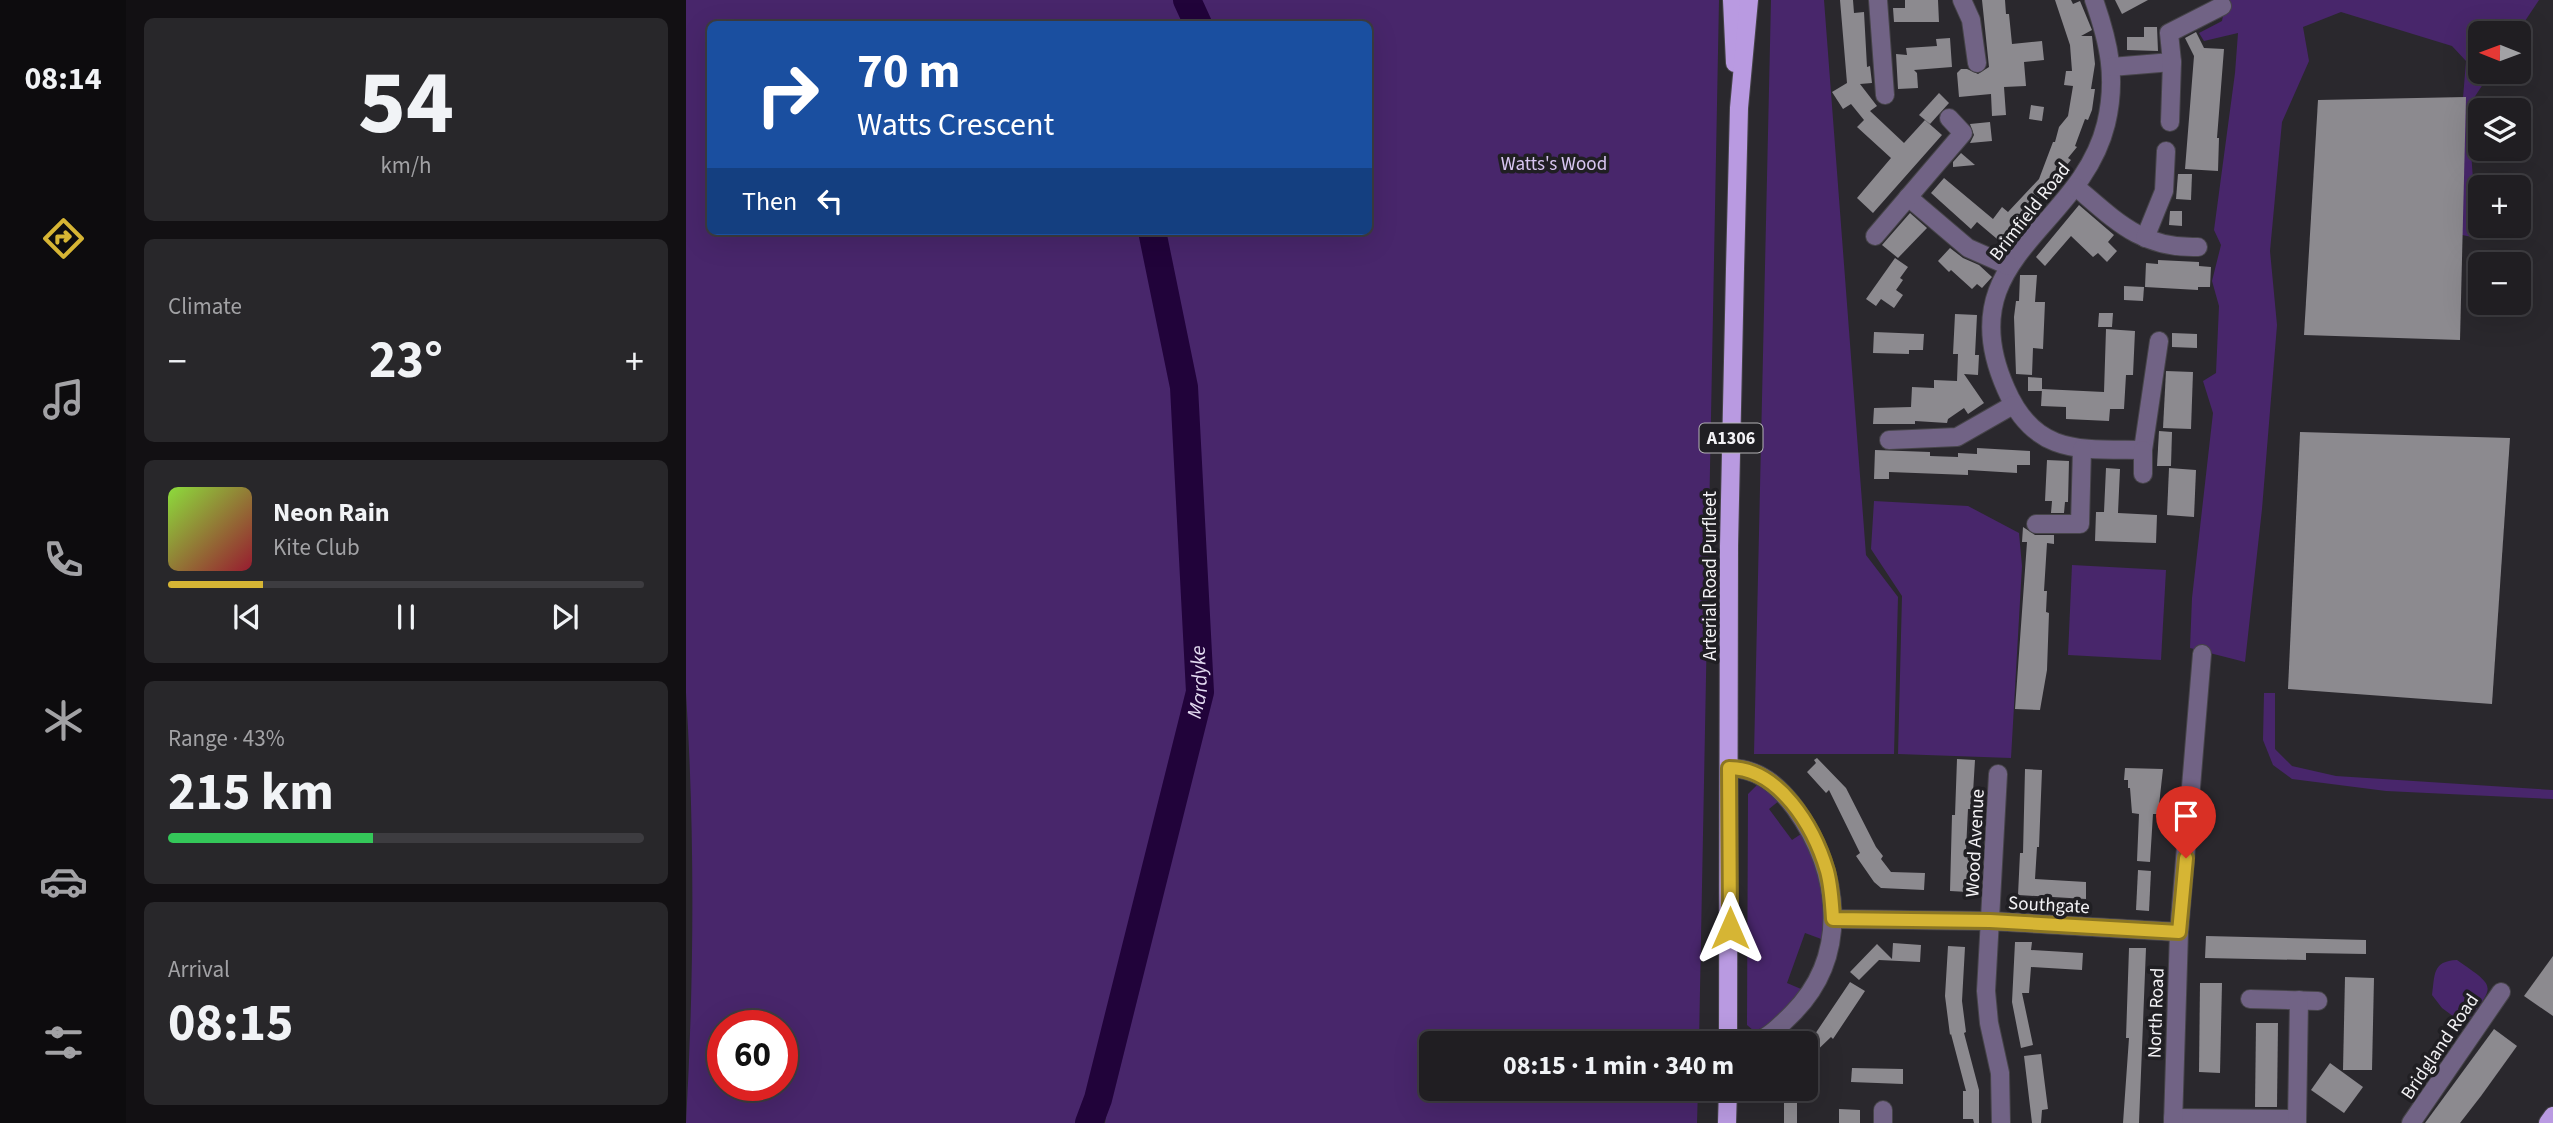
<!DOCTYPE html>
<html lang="en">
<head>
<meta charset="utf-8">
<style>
  :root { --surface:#201e22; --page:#28272a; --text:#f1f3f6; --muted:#a2a2a5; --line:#3d3c40; --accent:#d6b534 }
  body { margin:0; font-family:"Source Sans 3",sans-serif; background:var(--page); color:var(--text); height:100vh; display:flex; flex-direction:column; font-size:26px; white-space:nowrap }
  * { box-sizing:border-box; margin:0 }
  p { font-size:23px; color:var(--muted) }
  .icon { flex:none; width:38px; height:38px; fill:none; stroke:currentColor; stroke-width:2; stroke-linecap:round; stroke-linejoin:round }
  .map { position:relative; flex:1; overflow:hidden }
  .panel { display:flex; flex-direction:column; gap:18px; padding:18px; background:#121013; width:560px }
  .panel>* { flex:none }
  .guide { position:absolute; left:21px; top:21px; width:665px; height:214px; border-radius:10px; box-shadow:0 7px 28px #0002,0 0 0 2px var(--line); background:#1a4fa0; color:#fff; overflow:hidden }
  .needle { width:46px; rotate:271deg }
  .controls { position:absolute; left:1782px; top:21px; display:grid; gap:14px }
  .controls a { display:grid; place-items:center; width:63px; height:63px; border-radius:10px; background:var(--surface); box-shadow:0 7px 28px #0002,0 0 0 2px var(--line); font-size:35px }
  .speed { position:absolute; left:21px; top:1010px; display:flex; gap:14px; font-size:35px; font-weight:700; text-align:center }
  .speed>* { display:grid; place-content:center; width:91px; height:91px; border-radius:50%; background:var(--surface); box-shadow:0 7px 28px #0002,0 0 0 2px var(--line); line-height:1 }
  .speed .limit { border:10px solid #d22; background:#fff; color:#111 }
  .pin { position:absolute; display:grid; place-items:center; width:60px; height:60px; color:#fff; margin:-72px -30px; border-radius:50% 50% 50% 0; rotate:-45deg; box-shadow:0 0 7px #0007 }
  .pin .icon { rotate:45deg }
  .me { position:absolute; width:77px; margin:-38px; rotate:0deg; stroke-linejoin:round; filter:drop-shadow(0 0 5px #0008) }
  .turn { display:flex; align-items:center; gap:24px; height:147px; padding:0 35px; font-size:32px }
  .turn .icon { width:91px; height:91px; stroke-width:2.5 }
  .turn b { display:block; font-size:49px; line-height:60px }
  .then { display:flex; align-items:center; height:66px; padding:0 35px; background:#0003; gap:14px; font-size:26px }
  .big { font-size:52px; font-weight:700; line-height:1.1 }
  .panel .widget { flex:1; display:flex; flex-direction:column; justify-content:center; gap:10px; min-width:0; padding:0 24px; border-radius:10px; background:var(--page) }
  .panel .dial { align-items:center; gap:0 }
  .dial b { font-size:91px; line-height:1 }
  .song { display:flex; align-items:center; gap:21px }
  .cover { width:84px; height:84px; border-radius:10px; background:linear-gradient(135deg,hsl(90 70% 55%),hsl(350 70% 35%)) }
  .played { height:7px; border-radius:4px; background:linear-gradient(90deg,var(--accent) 20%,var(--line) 20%) }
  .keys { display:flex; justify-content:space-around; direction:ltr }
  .heat { display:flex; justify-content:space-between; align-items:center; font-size:38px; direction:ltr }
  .charge { height:10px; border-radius:5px; background:linear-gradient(90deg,#34c759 43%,var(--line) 0) }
  .trip { position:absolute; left:733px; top:1031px; width:399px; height:70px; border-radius:10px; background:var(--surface); box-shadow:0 7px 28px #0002,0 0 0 2px var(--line); font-weight:700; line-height:70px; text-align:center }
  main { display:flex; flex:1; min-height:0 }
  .dock { display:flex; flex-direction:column; width:126px; justify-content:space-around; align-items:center; background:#0d0c0e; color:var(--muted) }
  .dock .icon { width:49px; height:49px }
  .dock .on { color:var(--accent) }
  .dock b { font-size:32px; color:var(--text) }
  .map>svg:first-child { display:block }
  .green { fill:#48266b; fill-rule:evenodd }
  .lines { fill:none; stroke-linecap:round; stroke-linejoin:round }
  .river { stroke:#21033a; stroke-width:28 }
  .building { fill:#8c8a8f }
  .minor-casing { stroke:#464449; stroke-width:20 }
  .major-casing { stroke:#464449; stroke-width:20 }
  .minor { stroke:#716385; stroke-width:18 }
  .major { stroke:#b99ae1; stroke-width:18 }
  .route-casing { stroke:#8b7622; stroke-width:18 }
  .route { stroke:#d6b534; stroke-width:12 }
  .labels { text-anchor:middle; stroke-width:7; stroke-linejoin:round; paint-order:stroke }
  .shield { fill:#201f23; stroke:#b4b3b6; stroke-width:2 }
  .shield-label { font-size:18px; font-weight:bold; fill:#f3f2f5 }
  .park-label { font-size:19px; fill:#d8c6f1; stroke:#201f23 }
  .street-label { font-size:19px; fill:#f3f2f5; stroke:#201f23 }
  .water-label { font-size:21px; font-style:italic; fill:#e4dcf1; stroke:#201f23 }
</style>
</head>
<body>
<main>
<nav class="dock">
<b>08:14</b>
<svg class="icon on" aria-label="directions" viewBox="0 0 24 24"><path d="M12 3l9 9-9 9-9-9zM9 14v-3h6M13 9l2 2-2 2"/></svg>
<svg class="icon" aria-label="music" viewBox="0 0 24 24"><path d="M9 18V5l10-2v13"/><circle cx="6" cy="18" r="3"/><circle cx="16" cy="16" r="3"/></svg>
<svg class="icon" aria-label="phone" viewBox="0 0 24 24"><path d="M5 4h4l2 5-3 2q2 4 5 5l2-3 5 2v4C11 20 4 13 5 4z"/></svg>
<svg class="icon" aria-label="climate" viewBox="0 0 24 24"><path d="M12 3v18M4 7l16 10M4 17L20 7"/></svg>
<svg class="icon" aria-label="car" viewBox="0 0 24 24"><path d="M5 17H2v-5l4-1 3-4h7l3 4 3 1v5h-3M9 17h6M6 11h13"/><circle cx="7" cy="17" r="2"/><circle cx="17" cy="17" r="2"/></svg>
<svg class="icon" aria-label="filters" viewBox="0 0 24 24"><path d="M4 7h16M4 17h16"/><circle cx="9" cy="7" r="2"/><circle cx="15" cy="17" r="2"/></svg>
</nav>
<section class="panel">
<div class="widget dial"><b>54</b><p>km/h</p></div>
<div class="widget"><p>Climate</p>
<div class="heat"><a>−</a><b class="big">23°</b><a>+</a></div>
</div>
<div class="widget">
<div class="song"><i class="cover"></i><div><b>Neon Rain</b><p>Kite Club</p></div></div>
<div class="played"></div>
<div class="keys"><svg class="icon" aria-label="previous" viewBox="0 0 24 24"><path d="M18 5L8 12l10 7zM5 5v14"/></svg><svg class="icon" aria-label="pause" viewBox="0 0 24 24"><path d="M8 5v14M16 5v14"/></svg><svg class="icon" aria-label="next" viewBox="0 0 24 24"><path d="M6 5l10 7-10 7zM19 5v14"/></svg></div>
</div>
<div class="widget"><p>Range · 43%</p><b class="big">215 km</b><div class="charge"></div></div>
<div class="widget"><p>Arrival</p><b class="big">08:15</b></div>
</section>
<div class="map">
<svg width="1867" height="1123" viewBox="0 0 1867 1123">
  <rect width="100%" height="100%" fill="#2a282d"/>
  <g class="green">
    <path d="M 0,0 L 1033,0 L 1013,1043 L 746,1043 L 746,1088 L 1012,1089 L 1011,1123 L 419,1123 L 427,1072 L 407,1073 L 389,1123 L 0,1123 C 8,980 9,836 0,693 ZM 24,24 L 682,24 L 682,231 L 24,231 ZM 37,1026 L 96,1026 L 96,1085 L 37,1085 Z"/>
    <path d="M 1085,0 L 1138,0 L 1180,555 L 1212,597 L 1208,754 L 1068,754 Z"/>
    <path d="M 1540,0 L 1853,0 L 1831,33 L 1794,33 L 1794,72 L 1805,72 L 1782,107 L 1791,238 L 1766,233 L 1780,61 L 1766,46 L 1655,12 L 1617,27 L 1623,61 L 1596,122 L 1584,251 L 1591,325 L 1576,509 L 1559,662 L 1504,648 L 1506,598 L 1527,413 L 1517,381 L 1530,373 L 1533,306 L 1526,281 L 1535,245 L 1528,230 L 1549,73 L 1552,33 L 1518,41 L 1513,33 L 1536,21 Z"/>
    <path d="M 1188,501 L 1282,506 L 1333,533 L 1336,566 L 1325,758 L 1212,754 L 1216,596 L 1185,549 Z"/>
    <path d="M 1386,565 L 1480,570 L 1475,660 L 1382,655 Z"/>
    <path d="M 1578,693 L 1589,693 L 1589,749 L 1606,766 L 1650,776 L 1867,790 L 1867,799 L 1700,791 L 1606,779 L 1587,765 L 1577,740 Z"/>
    <path d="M 1071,785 L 1080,787 L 1094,800 L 1083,809 L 1106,840 L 1121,830 L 1138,872 L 1138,940 L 1119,933 L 1101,983 L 1115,989 C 1103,1007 1089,1024 1068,1031 L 1061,1025 L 1062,794 Z"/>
    <path d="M 1771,960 C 1813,989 1808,985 1779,1025 L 1756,1008 L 1746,995 C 1749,975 1746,961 1771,960 Z"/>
  </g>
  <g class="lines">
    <g class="river">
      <path d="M 501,0 L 512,24"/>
      <path id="s1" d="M 403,1123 L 412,1099 L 514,692 L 498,387 L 466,231"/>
    </g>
  </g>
  <g class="building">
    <path d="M 1154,0 L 1167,0 L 1168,13 L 1178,12 L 1181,67 L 1184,66 L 1186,83 L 1174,84 L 1191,106 L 1184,111 L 1218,143 L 1239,120 L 1256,135 L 1187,213 L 1171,198 L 1205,158 L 1171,127 L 1178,120 L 1165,104 L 1157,109 L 1146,92 L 1161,83 Z"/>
    <path d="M 1219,0 L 1252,0 L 1253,22 L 1208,22 L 1207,8 L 1219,8 Z"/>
    <path d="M 1296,0 L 1319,0 L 1320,14 L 1323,14 L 1326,44 L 1356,41 L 1358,60 L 1338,62 L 1340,86 L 1318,87 L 1320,115 L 1306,116 L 1305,94 L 1273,97 L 1271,73 L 1275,69 L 1281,69 L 1292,74 L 1303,67 Z"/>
    <path d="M 1369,0 L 1385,0 L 1387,4 L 1394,1 L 1406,30 L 1395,36 L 1406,36 L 1409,64 L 1405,89 L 1409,89 L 1406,110 L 1402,120 L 1399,119 L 1389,146 L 1391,147 L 1382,158 L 1385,160 L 1333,221 L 1335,223 L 1317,244 L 1291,222 L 1285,229 L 1245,193 L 1258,178 L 1307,219 L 1316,207 L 1322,212 L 1353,179 L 1367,142 L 1369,142 L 1373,127 L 1382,116 L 1387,86 L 1378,85 L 1380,71 L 1386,71 L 1384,45 Z"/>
    <path d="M 1429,0 L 1462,0 L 1436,14 Z"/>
    <path d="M 1458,27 L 1471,27 L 1472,51 L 1441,50 L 1441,37 L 1458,37 Z"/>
    <path d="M 1510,32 L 1518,48 L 1538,49 L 1531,138 L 1533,138 L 1532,171 L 1499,169 L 1508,56 L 1499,38 Z"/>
    <path d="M 1264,38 L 1266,67 L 1228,70 L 1231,73 L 1232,88 L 1212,89 L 1210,54 L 1221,55 L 1220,48 L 1251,46 L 1250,39 Z"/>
    <path d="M 1253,93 L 1263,103 L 1244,124 L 1233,115 Z"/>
    <path d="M 1780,97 L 1774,340 L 1618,335 L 1632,100 Z"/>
    <path d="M 1345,105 L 1358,107 L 1356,121 L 1343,119 Z"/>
    <path d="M 1304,122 L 1306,141 L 1284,143 L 1288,135 L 1284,124 Z"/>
    <path d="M 1275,153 L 1289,165 L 1267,167 L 1267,162 Z"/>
    <path d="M 1492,174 L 1506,174 L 1505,200 L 1490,199 Z"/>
    <path d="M 1393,205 L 1428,235 L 1422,242 L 1431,251 L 1421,262 L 1412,253 L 1407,257 L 1385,236 L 1359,266 L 1350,257 Z"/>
    <path d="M 1484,211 L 1496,211 L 1496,226 L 1483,225 Z"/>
    <path d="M 1224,213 L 1241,228 L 1212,258 L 1196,245 Z"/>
    <path d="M 1264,248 L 1277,258 L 1293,265 L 1306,277 L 1296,288 L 1291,284 L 1286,289 L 1265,270 L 1263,272 L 1252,261 Z"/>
    <path d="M 1209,258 L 1222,267 L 1214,278 L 1217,280 L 1210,290 L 1217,295 L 1208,308 L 1195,299 L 1190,306 L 1180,299 Z"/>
    <path d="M 1472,260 L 1513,262 L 1513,266 L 1525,267 L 1524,287 L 1512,287 L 1512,290 L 1459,287 L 1460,263 L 1472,264 Z"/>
    <path d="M 1334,275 L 1351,275 L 1349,302 L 1359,302 L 1357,349 L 1347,348 L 1346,375 L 1330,374 L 1328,317 L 1330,301 L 1333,301 Z"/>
    <path d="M 1438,286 L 1458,287 L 1457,301 L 1438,300 Z"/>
    <path d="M 1413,313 L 1427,313 L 1426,327 L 1412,327 Z"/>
    <path d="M 1269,314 L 1291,315 L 1289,355 L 1293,355 L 1292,375 L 1278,374 L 1298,403 L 1282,414 L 1278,408 L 1262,419 L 1261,423 L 1229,421 L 1229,424 L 1187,424 L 1188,408 L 1225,407 L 1226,387 L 1248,388 L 1248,380 L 1271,381 L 1272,354 L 1267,354 Z"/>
    <path d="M 1420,329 L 1449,331 L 1447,375 L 1440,375 L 1438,409 L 1424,409 L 1423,421 L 1380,419 L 1380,407 L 1355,406 L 1356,389 L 1418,392 Z"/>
    <path d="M 1188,332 L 1238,334 L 1237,350 L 1223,350 L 1223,354 L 1187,353 Z"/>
    <path d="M 1486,333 L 1511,334 L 1511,348 L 1486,347 Z"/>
    <path d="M 1480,371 L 1507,372 L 1505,429 L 1477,428 Z"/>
    <path d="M 1342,377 L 1356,378 L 1356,391 L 1342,391 Z"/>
    <path d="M 1473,431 L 1486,432 L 1485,466 L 1471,466 Z"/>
    <path d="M 1614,432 L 1824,438 L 1806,704 L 1602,689 Z"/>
    <path d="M 1291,448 L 1344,451 L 1344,465 L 1331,465 L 1331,473 L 1282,470 L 1282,475 L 1203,472 L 1203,479 L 1188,479 L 1189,450 L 1244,452 L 1244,456 L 1272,457 L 1272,453 L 1291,454 Z"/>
    <path d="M 1361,460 L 1383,461 L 1382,502 L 1379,502 L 1378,513 L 1365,513 L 1366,501 L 1359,501 Z"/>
    <path d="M 1420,468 L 1434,469 L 1432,513 L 1471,515 L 1470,543 L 1409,541 L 1410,512 L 1418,512 Z"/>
    <path d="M 1483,468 L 1510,470 L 1508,517 L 1481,515 Z"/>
    <path d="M 1337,527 L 1349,535 L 1368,535 L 1368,544 L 1361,543 L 1358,591 L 1361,591 L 1360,612 L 1363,613 L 1361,670 L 1354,710 L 1329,709 L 1341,542 L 1336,542 Z"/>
    <path d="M 1131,758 L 1160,788 L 1190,847 L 1197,856 L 1195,859 L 1205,872 L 1239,873 L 1238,890 L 1195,888 L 1188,882 L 1170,856 L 1174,853 L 1143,790 L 1140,793 L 1121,772 L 1130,763 L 1128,760 Z"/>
    <path d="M 1271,759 L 1289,760 L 1286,809 L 1282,809 L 1280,850 L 1285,850 L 1282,892 L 1264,891 L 1266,815 L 1269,815 Z"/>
    <path d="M 1439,768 L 1477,769 L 1473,805 L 1471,814 L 1467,814 L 1464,862 L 1451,861 L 1453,814 L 1446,813 L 1444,788 L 1442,788 L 1442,780 L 1438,780 Z"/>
    <path d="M 1339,769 L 1356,770 L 1353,847 L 1351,847 L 1349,879 L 1400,882 L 1400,899 L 1332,895 L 1334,853 L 1337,853 Z"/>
    <path d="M 1452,870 L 1465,871 L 1463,911 L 1450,910 Z"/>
    <path d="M 1520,936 L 1680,940 L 1680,954 L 1620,953 L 1620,960 L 1519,958 Z"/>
    <path d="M 1329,942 L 1346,942 L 1345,950 L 1397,953 L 1396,970 L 1345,967 L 1343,993 L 1336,993 L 1347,1045 L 1335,1048 L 1326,1002 Z"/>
    <path d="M 1207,943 L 1235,945 L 1234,962 L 1193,960 L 1173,980 L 1164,972 L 1191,944 L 1206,959 Z"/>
    <path d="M 1262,946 L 1279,947 L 1276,1001 L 1280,1032 L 1278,1033 L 1293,1090 L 1293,1123 L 1288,1123 L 1287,1119 L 1277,1119 L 1277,1091 L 1280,1091 L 1265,1034 L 1264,1035 L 1259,996 Z"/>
    <path d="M 1443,948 L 1460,948 L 1453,1123 L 1437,1123 L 1443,1038 L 1440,1038 Z"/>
    <path d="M 1867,956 L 1867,1016 L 1838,996 Z"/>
    <path d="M 1659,977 L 1688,978 L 1686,1070 L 1657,1070 Z"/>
    <path d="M 1164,982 L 1179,991 L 1147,1039 L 1145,1037 L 1120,1061 L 1120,1037 L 1126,1032 L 1129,1034 Z"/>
    <path d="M 1514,983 L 1536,983 L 1534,1073 L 1513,1072 Z"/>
    <path d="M 1570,1023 L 1592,1023 L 1591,1107 L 1569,1107 Z"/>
    <path d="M 1808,1029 L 1831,1046 L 1795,1096 L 1774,1123 L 1739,1123 Z"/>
    <path d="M 1355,1054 L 1362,1109 L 1356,1110 L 1355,1123 L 1346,1123 L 1338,1056 Z"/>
    <path d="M 1644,1063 L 1677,1087 L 1658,1113 L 1625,1090 Z"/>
    <path d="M 1166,1068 L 1217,1069 L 1217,1084 L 1165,1082 Z"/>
    <rect x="1098" y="1088" width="13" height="35"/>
    <path d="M 1153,1109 L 1174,1110 L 1174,1123 L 1153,1123 Z"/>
  </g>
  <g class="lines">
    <defs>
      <g id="minor">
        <path d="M 1192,0 L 1199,95"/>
        <path d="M 1276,0 L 1285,20 L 1291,63"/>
        <path d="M 1408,0 C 1423,43 1431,78 1420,124 C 1394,230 1261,257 1320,389 C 1349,456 1395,449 1457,450 L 1473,341"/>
        <path d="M 1425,67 L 1486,62"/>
        <path d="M 1484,122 L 1486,62 L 1483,33 L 1536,6"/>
        <path d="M 1390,187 C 1430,221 1456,249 1512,247"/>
        <path d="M 1222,197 L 1282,248 L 1323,266"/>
        <path d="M 1189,236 L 1277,133 L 1263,118"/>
        <path d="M 1459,238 L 1478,191 L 1480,151"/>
        <path d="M 1203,440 L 1271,437 L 1327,405"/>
        <path d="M 1457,474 L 1457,450"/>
        <path d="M 1350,524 L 1394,524 L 1396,449"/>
        <path d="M 1043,768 C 1072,768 1092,785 1109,808 C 1154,871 1165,955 1106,1014 C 1095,1025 1083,1037 1068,1043"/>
        <path d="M 1312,774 L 1300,991 L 1303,1023 L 1314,1073 L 1315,1123"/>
        <path d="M 1147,919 L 1304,921 L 1493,932"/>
        <path d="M 1564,999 L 1632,1001"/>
        <path d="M 1487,1118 L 1611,1119"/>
        <path d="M 1197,1123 L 1197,1110"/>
        <path d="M 1487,1123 L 1493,932 L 1516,654"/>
        <path d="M 1611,1123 L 1613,1000"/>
        <path d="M 1725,1123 L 1815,992"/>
      </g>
      <g id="major">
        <path d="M 1046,0 L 1049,63"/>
        <path d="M 1042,1043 L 1043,546 L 1049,269 L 1053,108 L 1063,0"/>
        <path d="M 1041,1123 L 1042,1088"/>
        <path d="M 1862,1123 L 1867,1116"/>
      </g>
    </defs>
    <use href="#minor" class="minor-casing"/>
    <use href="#major" class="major-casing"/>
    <use href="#minor" class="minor"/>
    <use href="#major" class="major"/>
  </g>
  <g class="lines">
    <defs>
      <path id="route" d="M 1044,928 L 1043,768 C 1093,768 1128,827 1141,871 C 1145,886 1146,902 1147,919 L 1304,921 L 1493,932 L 1500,858"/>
    </defs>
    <use href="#route" class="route-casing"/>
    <use href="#route" class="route"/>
  </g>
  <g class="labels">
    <rect class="shield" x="1013.5" y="423.5" width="63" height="29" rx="5"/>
    <g class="shield-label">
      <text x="1045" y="444">A1306</text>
    </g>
    <g class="park-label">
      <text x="868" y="170">Watts's Wood</text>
    </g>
    <g class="street-label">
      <text transform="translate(1343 211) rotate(-52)" y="7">Brimfield Road</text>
      <text transform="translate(1023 576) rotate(-90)" y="7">Arterial Road Purfleet</text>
      <text transform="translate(1288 843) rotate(-87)" y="7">Wood Avenue</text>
      <text transform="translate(1363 904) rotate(3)" y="7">Southgate</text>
      <text transform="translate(1469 1013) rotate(-88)" y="7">North Road</text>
      <text transform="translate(1753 1046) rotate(-56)" y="7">Bridgland Road</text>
    </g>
    <g class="water-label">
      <text dy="7" stroke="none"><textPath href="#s1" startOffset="455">Mardyke</textPath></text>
    </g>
  </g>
</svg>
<div class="controls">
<a><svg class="needle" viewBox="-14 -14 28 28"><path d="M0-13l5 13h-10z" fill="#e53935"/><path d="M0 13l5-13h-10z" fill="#a2a2a5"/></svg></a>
<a><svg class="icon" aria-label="layers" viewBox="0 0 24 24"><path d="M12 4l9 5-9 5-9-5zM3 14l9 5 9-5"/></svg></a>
<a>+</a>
<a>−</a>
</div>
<div class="speed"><div class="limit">60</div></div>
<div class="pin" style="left:1500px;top:858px;background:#d93025"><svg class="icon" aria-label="arrive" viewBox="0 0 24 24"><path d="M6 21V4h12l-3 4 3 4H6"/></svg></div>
<svg class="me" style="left:1044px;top:928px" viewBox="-20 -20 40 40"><path d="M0-17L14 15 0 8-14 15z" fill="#d6b534" stroke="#fff" stroke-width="4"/></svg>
<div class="trip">08:15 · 1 min · 340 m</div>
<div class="guide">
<div class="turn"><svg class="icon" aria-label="right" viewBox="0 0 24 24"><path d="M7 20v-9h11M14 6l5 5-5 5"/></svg><div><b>70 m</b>Watts Crescent</div></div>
<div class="then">Then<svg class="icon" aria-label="left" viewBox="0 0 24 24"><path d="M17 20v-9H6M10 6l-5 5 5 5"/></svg></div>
</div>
</div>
</main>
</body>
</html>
